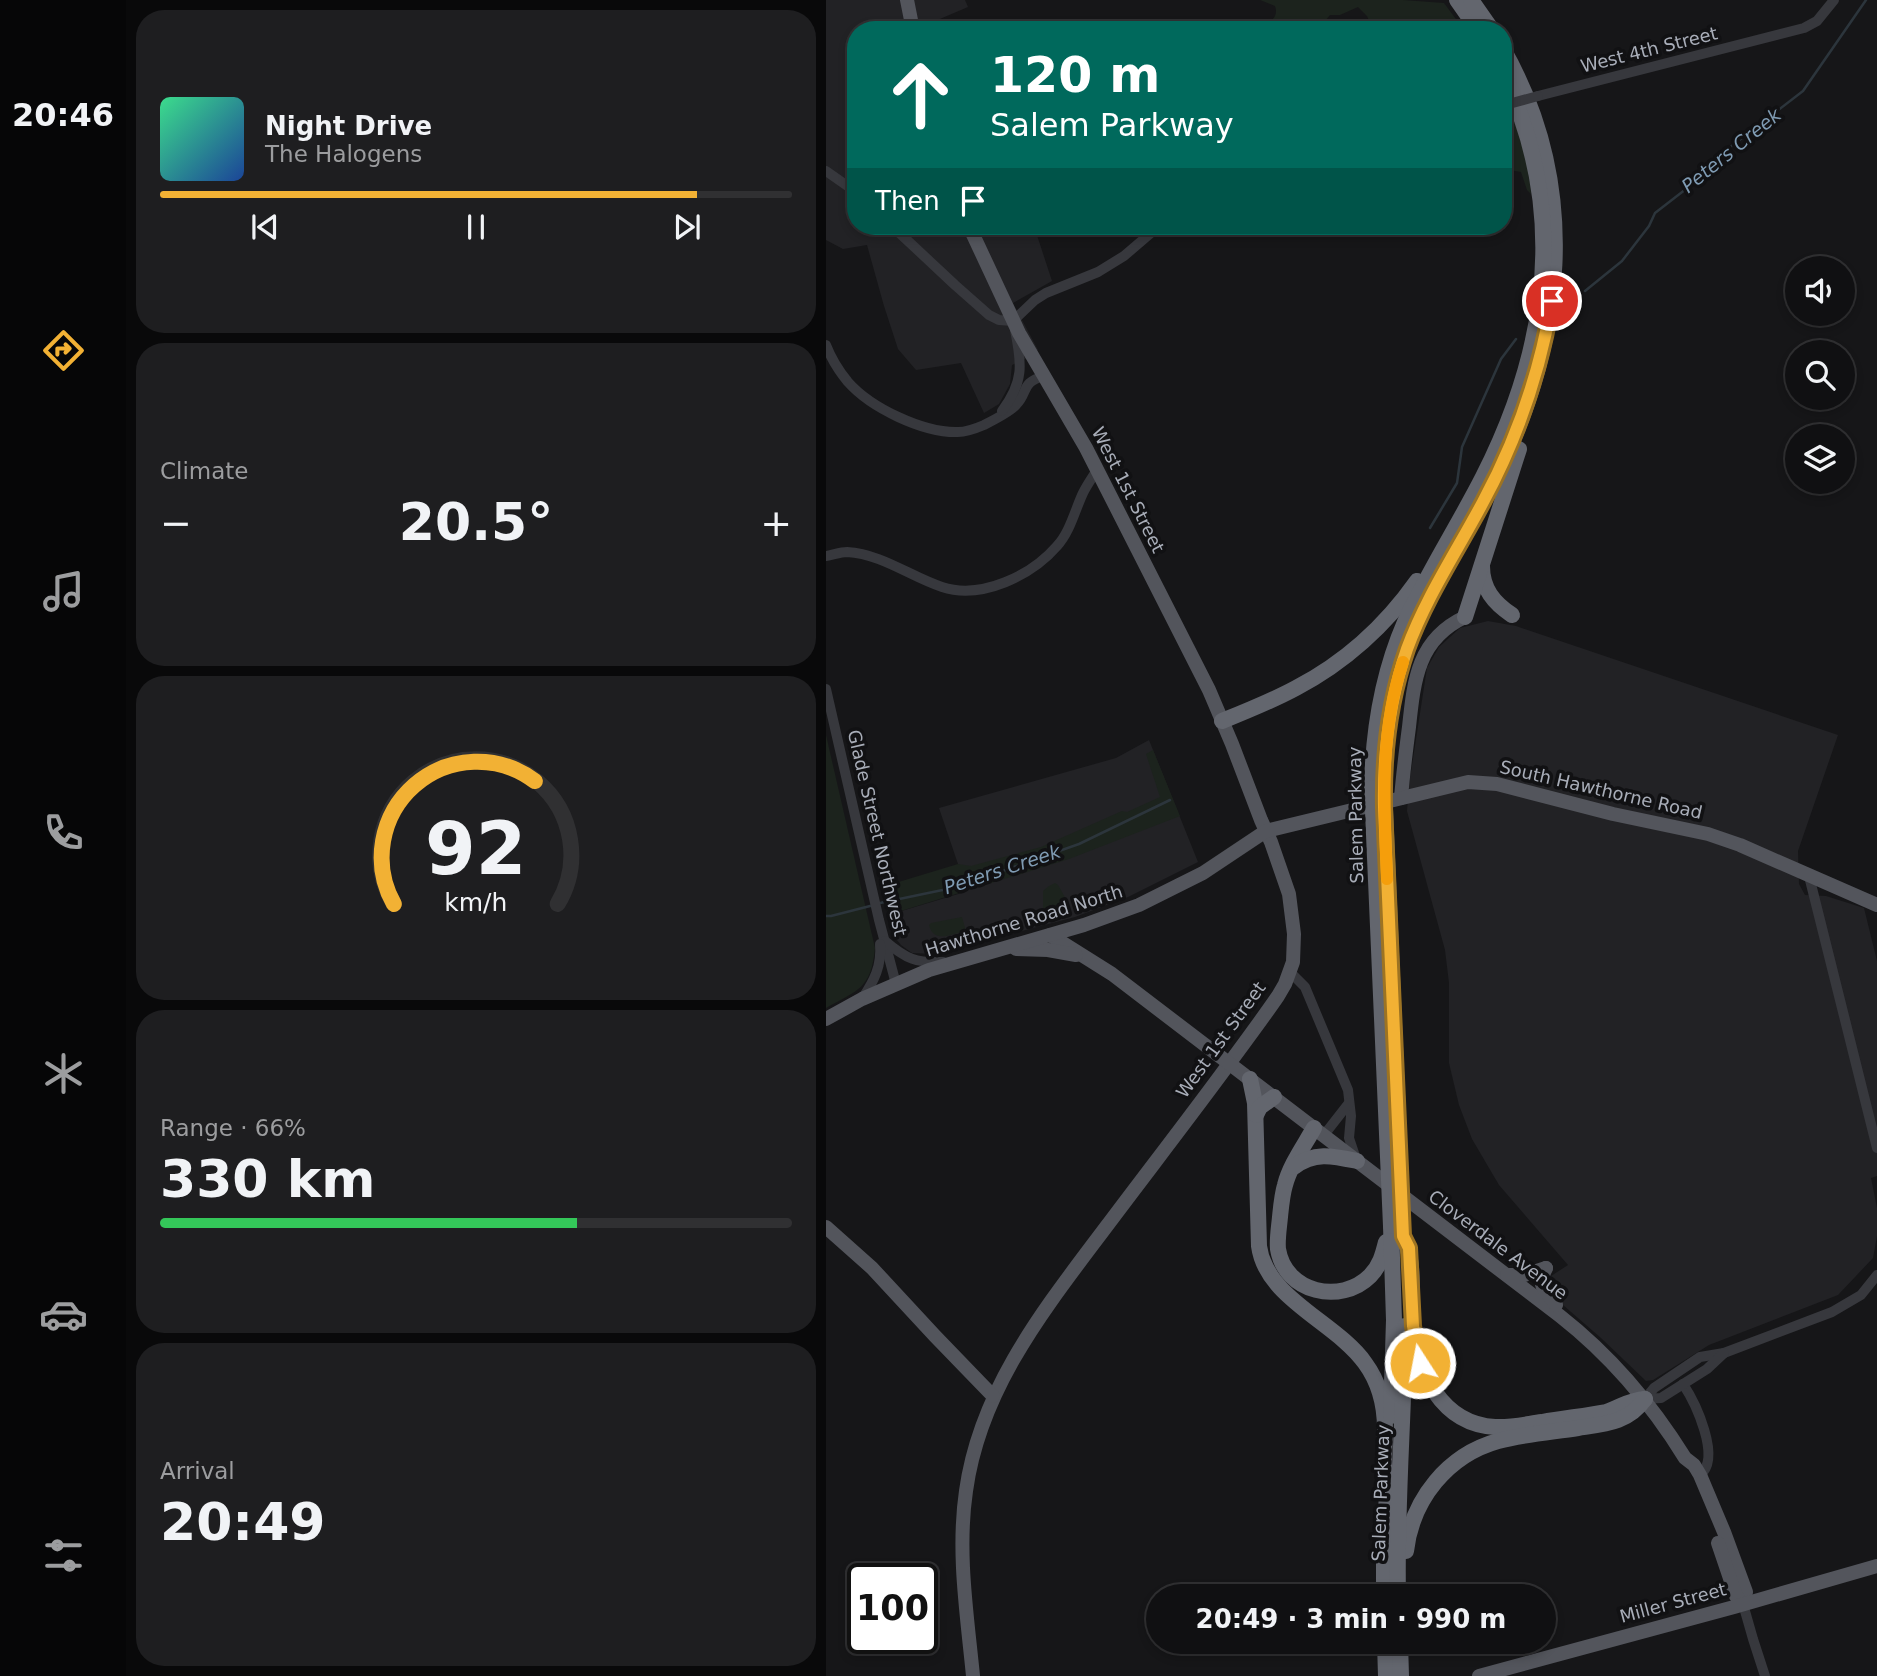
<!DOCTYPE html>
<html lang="en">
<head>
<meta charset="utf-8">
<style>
  :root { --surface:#101012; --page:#1e1e20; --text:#f1f3f6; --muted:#9c9d9f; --line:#303032; --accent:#f2b134 }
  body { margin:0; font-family:"DejaVu Sans",sans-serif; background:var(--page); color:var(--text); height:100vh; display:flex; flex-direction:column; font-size:26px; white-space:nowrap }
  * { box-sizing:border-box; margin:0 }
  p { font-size:23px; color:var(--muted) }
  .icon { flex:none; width:38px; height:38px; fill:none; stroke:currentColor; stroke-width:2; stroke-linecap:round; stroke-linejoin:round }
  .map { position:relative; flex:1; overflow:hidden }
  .details { display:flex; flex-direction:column; gap:10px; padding:10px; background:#09090a; width:700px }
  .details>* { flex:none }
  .guide { position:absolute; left:21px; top:21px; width:665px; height:214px; border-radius:28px; box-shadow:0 4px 10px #0003,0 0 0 2px var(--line); background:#00695c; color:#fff; overflow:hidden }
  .buttons { position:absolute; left:959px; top:256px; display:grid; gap:14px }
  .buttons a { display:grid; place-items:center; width:70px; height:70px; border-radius:50%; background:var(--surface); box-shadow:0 4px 10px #0003,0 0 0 2px var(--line); font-size:35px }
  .speed { position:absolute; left:21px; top:1563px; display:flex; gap:14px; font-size:35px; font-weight:700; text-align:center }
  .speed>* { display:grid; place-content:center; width:91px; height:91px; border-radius:50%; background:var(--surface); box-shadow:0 4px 10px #0003,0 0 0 2px var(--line); line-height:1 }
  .speed .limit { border:4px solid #111; border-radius:10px; background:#fff; color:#111 }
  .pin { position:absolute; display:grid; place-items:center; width:60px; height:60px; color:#fff; margin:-30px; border:4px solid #fff; border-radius:50%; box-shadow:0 2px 7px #0007 }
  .me { position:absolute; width:77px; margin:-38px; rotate:349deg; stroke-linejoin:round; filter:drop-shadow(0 0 5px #0008) }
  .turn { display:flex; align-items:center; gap:24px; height:147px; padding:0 28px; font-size:32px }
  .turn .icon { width:91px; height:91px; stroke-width:2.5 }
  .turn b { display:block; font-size:49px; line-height:60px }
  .then { display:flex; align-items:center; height:66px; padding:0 28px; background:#0003; gap:14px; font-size:26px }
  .big { font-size:52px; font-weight:600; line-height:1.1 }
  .details .widget { flex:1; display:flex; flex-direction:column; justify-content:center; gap:10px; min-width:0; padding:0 24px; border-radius:28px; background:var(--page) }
  .details .dial { align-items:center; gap:0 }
  .dial svg { height:182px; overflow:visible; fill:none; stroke:var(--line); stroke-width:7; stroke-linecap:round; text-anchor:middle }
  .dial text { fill:var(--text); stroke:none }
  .song { display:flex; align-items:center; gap:21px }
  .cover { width:84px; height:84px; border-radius:10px; background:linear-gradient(135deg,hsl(150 70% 55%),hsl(220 70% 35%)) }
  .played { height:7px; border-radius:4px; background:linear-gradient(90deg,var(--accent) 85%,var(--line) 85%) }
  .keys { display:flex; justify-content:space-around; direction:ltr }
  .heat { display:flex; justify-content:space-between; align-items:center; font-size:38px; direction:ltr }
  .charge { height:10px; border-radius:5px; background:linear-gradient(90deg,#34c759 66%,var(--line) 0) }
  .trip { position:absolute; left:320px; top:1584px; width:410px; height:70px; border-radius:35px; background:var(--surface); box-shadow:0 4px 10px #0003,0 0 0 2px var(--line); font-weight:600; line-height:70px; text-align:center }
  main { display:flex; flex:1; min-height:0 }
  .tabs { display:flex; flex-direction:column; width:126px; justify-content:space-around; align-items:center; background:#060607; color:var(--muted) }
  .tabs .icon { width:49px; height:49px }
  .tabs .on { color:var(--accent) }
  .tabs b { font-size:32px; color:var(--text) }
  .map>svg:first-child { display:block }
  .built { fill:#222225 }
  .green { fill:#1c231d }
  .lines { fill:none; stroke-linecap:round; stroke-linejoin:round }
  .stream { stroke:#2c353c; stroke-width:2.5 }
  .minor { stroke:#37383d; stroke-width:10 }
  .major { stroke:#53555c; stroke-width:14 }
  .highway { stroke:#63666e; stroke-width:16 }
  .minor-bridge { stroke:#37383d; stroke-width:10 }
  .highway-bridge { stroke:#63666e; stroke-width:16 }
  .route-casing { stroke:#9d7322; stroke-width:18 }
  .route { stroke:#f2b134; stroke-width:12 }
  .slow { stroke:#f59e0b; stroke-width:12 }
  .labels { text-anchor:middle; stroke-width:7; stroke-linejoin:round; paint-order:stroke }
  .street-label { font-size:18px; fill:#a8adb8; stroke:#111113 }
  .water-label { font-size:19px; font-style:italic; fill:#7f9bb3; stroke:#111113 }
</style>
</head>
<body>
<main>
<nav class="tabs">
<b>20:46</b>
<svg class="icon on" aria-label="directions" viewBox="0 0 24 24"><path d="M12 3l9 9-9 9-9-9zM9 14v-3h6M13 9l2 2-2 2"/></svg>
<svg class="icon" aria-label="music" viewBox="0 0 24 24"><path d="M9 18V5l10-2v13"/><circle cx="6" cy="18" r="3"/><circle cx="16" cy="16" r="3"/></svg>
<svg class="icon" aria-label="phone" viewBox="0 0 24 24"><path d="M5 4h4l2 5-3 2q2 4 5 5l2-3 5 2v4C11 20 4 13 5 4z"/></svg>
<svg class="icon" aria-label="climate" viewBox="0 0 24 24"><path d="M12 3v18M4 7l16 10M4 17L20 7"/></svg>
<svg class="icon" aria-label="car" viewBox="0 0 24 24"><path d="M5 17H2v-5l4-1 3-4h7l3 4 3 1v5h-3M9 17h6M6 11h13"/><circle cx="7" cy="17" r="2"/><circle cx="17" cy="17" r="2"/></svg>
<svg class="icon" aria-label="filters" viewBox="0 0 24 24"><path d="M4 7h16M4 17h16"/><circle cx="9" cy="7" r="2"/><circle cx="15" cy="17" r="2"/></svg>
</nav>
<section class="details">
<div class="widget">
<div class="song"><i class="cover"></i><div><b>Night Drive</b><p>The Halogens</p></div></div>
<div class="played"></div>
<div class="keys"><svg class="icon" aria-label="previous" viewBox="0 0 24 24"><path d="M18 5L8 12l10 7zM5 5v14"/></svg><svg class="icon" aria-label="pause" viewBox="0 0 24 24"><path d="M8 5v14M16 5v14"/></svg><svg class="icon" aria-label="next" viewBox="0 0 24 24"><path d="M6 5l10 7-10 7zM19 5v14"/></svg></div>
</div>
<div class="widget"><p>Climate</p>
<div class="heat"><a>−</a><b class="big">20.5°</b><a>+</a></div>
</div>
<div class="widget dial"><svg viewBox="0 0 100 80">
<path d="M14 69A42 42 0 1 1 86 69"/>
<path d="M14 69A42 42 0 0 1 76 15" stroke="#f2b134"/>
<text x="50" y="56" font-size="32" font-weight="700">92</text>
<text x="50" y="72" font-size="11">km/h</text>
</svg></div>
<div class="widget"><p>Range · 66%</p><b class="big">330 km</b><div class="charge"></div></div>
<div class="widget"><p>Arrival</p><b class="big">20:49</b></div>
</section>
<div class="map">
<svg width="1051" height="1676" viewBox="0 0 1051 1676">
  <rect width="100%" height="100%" fill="#161618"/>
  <g class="built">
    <path d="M 0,0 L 139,0 L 142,7 L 88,30 L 30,30 L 30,226 L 136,226 L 138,232 L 154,226 L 208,226 L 226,281 L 187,303 L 212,350 L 199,359 L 186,365 L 184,384 L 173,404 L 158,413 L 135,363 L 90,370 L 72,349 L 58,306 L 41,245 L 17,249 L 0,240 Z"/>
    <path d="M 662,621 L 690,626 L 1012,735 L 972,851 L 973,884 L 979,895 L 1000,896 L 1038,908 L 1051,961 L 1051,1176 L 1045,1178 L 1051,1208 L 1051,1236 L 1047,1258 L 1012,1295 L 883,1345 L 827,1380 L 820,1381 L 775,1338 L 722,1292 L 722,1278 L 742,1265 L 673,1185 L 646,1139 L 633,1105 L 623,1063 L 623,983 L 619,950 L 581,811 L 584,778 L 601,668 L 613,647 L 634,628 Z"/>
    <path d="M 323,740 L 372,862 L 302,897 L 249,917 L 108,954 L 86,953 L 75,945 L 66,934 L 62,915 L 139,892 L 132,864 L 113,808 L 290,758 Z"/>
  </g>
  <g class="green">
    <path d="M 434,0 L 577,0 L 618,3 L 638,30 L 547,30 L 541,16 L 532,7 L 514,15 L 504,15 L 500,20 L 493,22 L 422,24 L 422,21 L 446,20 C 450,16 451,12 449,6 Z"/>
    <path d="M 685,112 C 695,139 703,165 705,194 L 701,190 L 695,172 L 683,170 L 677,150 L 677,114 Z"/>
    <path d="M 0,735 L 49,948 C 45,989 32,990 0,1008 Z"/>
    <path d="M 327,750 L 354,816 L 243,859 L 62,915 L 56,887 L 132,864 L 145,866 L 215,847 L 296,811 L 301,812 L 334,797 L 320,754 Z"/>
    <path d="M 229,883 L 232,885 L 241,901 L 240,905 L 233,909 L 217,908 L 217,891 L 223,886 Z"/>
    <path d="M 136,917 L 140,931 C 125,934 108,944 103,925 L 105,923 Z"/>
  </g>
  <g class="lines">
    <g class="stream">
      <path d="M 759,291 L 796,261 L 823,226 L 829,213 L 860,189 L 903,148 L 977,91 L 1040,0"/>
      <path d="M 604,528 L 631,483 L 636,447 L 675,359 L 690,339"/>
      <path d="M 54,903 L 131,887 L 188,867 L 253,844 L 344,800"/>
      <path d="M 0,916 L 5,916 L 48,905"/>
    </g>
    <g class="minor">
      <path d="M 712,96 L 978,28 L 991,21 L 1008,0"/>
      <path d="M 0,171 L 30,192"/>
      <path d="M 66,226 L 129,285 L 163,315 L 173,320 L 187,321"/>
      <path d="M 187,321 L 209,300 L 220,293 L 272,272 L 298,256 L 333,226"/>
      <path d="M 0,345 C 5,358 13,371 22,382 C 45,408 97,433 132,432 C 140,432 151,428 158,425 C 166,421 184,412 190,405 C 203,392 194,383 218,376"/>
      <path d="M 176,411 C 198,382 196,364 189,330"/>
      <path d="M 0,556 C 7,555 14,552 21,552 C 56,554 85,577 116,587 C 156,600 206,575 231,546 C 244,532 249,510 257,493 C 261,485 266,478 271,470"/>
      <path d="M 0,689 L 53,920 L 70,984"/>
      <path d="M 983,876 L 1051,1148"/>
      <path d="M 59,941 C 80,959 90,963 117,962"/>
      <path d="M 464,972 L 479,987 L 522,1090 L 525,1116 L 523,1138 L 530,1159"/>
      <path d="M 36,999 C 48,981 56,966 54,944"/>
      <path d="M 498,1135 L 523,1103"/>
      <path d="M 857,1384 C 869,1402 896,1458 874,1475"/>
      <path d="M 819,1399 L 828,1388 L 874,1357 L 898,1353 L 1006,1312 L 1035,1295 L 1051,1275"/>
      <path d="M 819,1399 L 835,1398 L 881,1369 L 898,1353"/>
      <path d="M 917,1604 L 927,1639 L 939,1676"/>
    </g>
    <g class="major">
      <path d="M 81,0 L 87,30"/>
      <path d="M 143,226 L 193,333 L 260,448 L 383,690 L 406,744 L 435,820 L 445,842 L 463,894 L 468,934 L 467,962 L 459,984 L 452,996 C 437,1018 421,1039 405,1061 C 364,1117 322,1171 280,1227 C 220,1307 154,1388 140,1491 C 131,1552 141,1614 147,1676"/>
      <path d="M 575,798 C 577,774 580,750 583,727 C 588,679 592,639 639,617"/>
      <path d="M 224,935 L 286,974 L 734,1316 C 785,1356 825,1403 859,1458 L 868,1465 L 874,1475 L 898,1532 L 920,1592 L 917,1604"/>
      <path d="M 190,949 L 222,950 L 250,955"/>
      <path d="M 0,1019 L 36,999 L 103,970 L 258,925 L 313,905 L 377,873 L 440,831 L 642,782 L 671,784 L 787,814 L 882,834 L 914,845 L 1051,905"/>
      <path d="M 0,1227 L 46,1268 L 109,1336 L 167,1396"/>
      <path d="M 720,1268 C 709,1290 722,1290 730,1305"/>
      <path d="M 681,1275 L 698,1275 L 720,1268"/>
      <path d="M 892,1543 L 910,1596 L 917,1604"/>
      <path d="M 653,1676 L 908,1607 L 1051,1566"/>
    </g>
    <g class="highway">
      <path d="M 631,0 L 652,30"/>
      <path d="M 645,0 L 666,30"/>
      <path d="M 656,566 C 656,589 668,603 686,615"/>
      <path d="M 639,617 L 693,449"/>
      <path d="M 396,721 C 421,711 446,701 470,688 C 518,663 560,625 591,581"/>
      <path d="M 558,786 C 559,732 568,680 588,630 C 610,578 643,531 668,481 C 738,342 756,188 677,49"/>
      <path d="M 546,788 C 547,731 556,675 579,622 C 602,572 632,526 657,477 C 724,345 742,209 677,73"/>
      <path d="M 424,1079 L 429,1103 L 433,1246 C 440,1299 510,1322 539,1363 C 553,1382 559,1406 559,1429 C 559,1448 556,1464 562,1482"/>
      <path d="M 430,1115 L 434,1107 L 448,1097"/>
      <path d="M 488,1128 C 478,1146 464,1165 459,1185 C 456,1195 455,1207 454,1217 C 453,1228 451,1239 452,1249 C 459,1293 515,1305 544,1276 C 554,1266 557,1254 560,1242"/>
      <path d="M 468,1167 C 488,1151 508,1156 531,1161"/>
      <path d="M 565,1226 L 568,1320 L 565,1416"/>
      <path d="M 577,1236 C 590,1261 584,1296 587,1325 C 591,1372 615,1424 669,1427 C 685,1428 701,1424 716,1422 C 738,1418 759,1416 780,1412 C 795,1407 803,1400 819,1399"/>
      <path d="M 580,1551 C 586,1499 622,1455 672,1441 C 698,1434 726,1432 752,1428 C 779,1424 802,1423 819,1399"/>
      <path d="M 558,1596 L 558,1549 L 562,1474"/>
      <path d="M 572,1596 C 570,1506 578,1416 579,1326"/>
      <path d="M 559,1642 L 560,1676"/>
      <path d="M 574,1642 L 575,1676"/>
    </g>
    <path class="minor-bridge" d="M 679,105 L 712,96"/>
    <g class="highway-bridge">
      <path d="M 558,786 L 577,1236"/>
      <path d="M 546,788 L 565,1226"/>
    </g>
  </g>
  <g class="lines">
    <defs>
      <path id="route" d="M 594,1363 L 587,1326 L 583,1248 L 577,1236 L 558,807 C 557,753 563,701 581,649 C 600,597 631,551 657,502 C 691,439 714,372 726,301"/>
    </defs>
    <use href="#route" class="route-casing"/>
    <use href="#route" class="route"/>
    <path class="slow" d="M 561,879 C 558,806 553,733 577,662"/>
  </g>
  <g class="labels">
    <g class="street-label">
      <text transform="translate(823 50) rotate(-14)" y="6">West 4th Street</text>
      <text transform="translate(302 490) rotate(63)" y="6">West 1st Street</text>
      <text transform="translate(775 790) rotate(13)" y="6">South Hawthorne Road</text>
      <text transform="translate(530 815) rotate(-91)" y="6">Salem Parkway</text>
      <text transform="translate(51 833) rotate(77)" y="6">Glade Street Northwest</text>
      <text transform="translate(198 921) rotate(-17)" y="6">Hawthorne Road North</text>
      <text transform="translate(395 1040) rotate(-54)" y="6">West 1st Street</text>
      <text transform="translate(672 1245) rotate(37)" y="6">Cloverdale Avenue</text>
      <text transform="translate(555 1493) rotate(-88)" y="6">Salem Parkway</text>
      <text transform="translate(847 1603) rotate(-15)" y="6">Miller Street</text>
    </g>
    <g class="water-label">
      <text transform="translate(905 150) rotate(-39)" y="7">Peters Creek</text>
      <text transform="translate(176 869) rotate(-18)" y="7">Peters Creek</text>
    </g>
  </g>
</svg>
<div class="buttons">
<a><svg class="icon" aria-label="sound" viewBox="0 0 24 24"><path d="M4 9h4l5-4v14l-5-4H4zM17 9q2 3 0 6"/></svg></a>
<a><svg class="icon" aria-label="search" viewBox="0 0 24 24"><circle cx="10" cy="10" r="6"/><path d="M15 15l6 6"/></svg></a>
<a><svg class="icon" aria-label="layers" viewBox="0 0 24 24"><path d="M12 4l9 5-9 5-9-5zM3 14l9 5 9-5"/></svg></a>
</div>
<div class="speed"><div class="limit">100</div></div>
<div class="pin" style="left:726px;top:301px;background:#d93025"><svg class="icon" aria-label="arrive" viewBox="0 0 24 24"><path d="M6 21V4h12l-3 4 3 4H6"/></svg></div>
<svg class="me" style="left:594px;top:1363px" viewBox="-20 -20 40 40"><circle r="17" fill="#f2b134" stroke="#fff" stroke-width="3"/><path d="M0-11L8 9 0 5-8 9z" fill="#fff"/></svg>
<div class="trip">20:49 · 3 min · 990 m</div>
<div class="guide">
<div class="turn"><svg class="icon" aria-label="ahead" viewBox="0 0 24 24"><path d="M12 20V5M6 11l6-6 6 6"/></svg><div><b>120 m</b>Salem Parkway</div></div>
<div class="then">Then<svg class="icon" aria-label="arrive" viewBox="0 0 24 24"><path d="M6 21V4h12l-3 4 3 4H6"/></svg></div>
</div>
</div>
</main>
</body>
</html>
